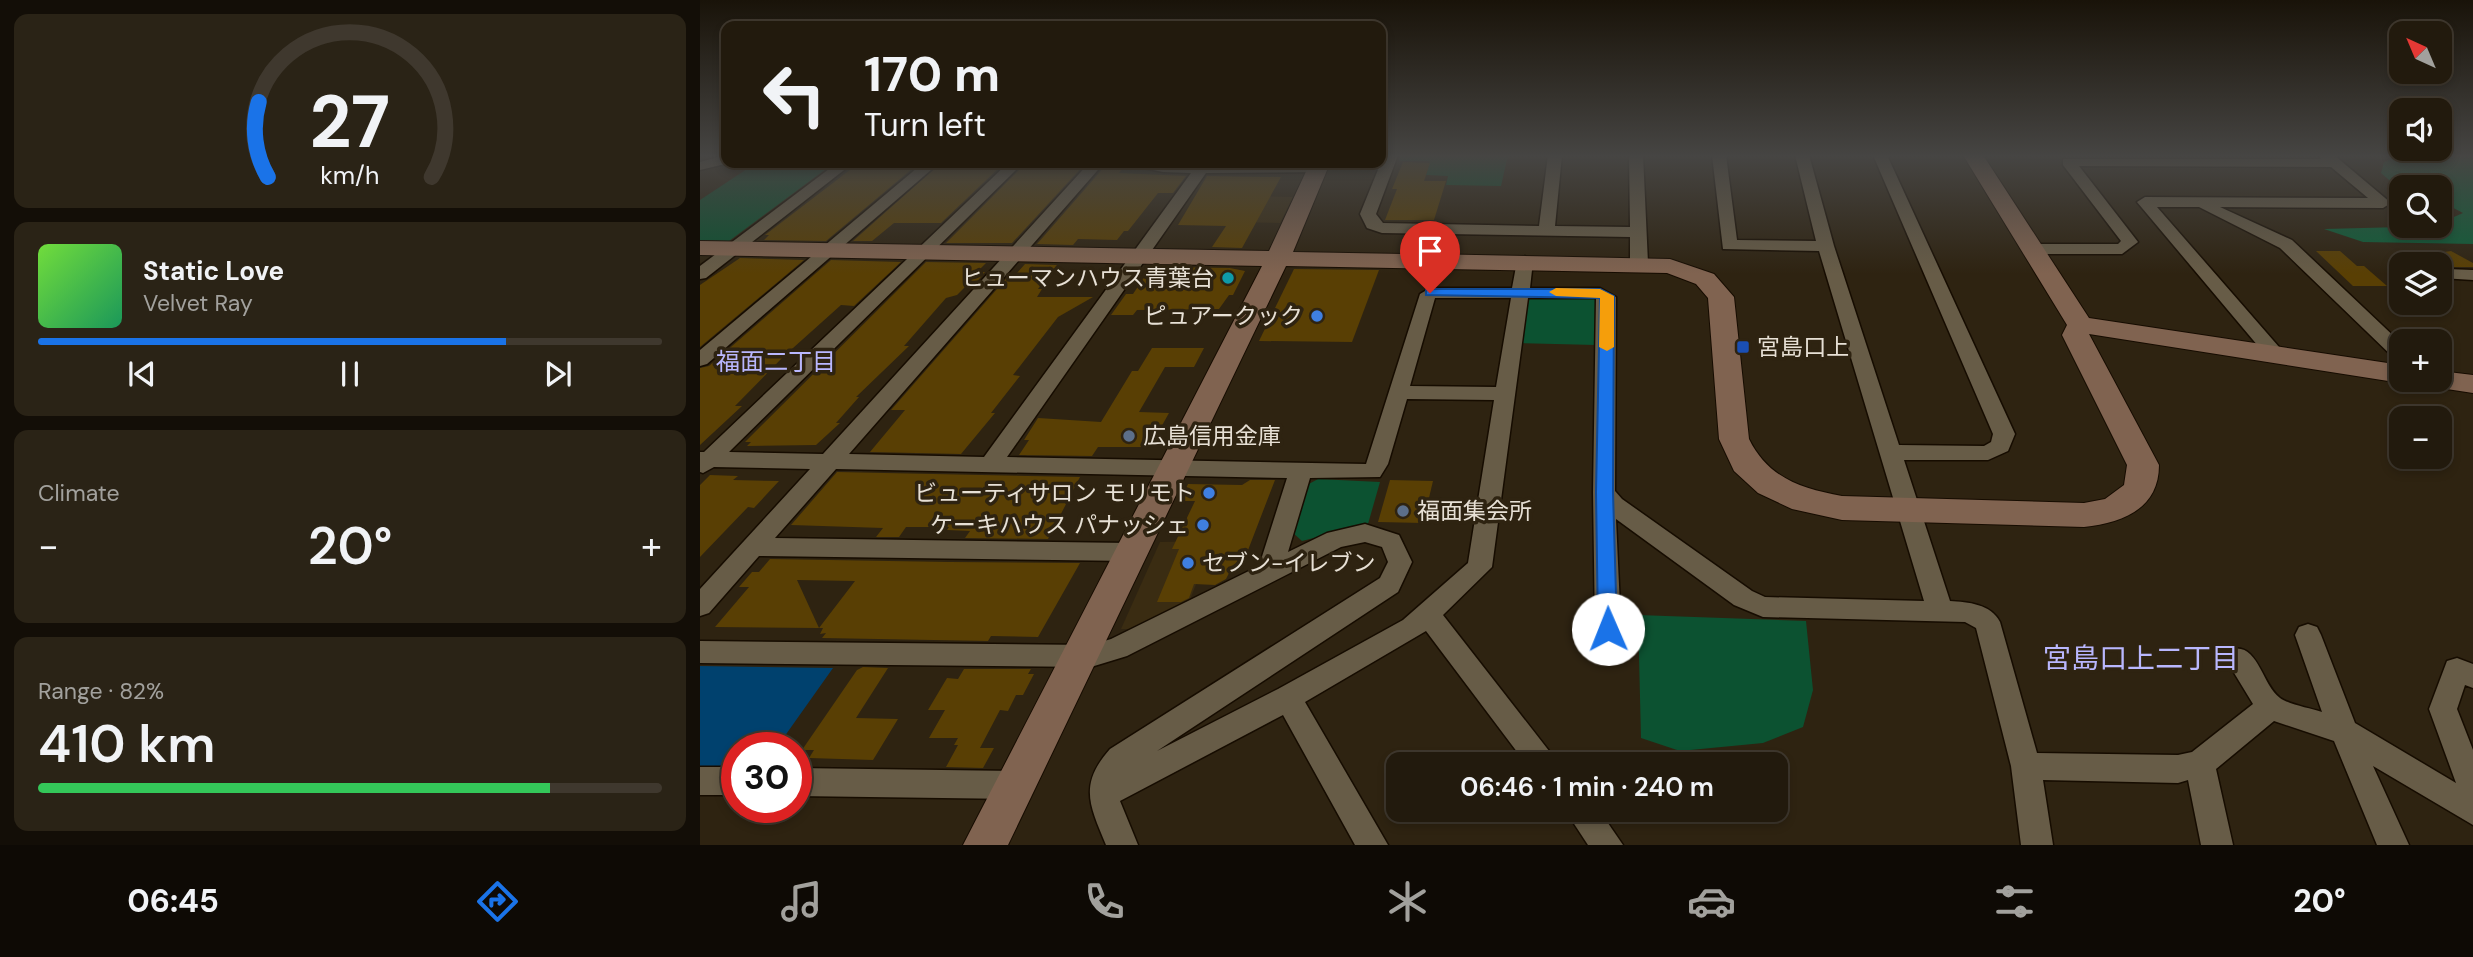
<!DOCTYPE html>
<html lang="en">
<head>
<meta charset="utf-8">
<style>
  :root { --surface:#221a0d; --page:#2a2316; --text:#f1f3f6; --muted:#a2a19d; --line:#3f382e; --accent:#1a73e8 }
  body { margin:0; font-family:"DM Sans","Noto Sans JP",sans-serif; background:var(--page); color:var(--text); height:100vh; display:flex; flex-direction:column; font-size:26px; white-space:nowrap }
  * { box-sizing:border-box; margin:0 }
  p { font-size:23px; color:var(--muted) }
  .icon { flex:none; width:38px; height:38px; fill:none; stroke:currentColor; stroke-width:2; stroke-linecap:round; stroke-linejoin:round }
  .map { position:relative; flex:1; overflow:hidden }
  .panel { display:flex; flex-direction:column; gap:14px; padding:14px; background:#130e07; width:700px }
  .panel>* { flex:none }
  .guide { position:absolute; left:21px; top:21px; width:665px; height:147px; border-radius:14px; box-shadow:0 4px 10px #0003,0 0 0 2px var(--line); background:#221a0d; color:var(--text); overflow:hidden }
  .needle { width:46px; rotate:316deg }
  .fabs { position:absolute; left:1689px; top:21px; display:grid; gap:14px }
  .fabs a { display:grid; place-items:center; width:63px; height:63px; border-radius:14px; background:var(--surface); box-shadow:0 4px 10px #0003,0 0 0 2px var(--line); font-size:35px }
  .speed { position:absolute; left:21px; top:732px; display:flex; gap:14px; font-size:35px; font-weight:700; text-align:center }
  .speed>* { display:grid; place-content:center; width:91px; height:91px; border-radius:50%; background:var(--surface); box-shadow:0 4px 10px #0003,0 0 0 2px var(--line); line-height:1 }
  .speed .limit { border:10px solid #d22; background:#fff; color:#111 }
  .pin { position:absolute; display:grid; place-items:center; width:60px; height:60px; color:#fff; margin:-72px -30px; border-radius:50% 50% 50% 0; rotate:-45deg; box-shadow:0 0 7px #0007 }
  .pin .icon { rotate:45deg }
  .me { position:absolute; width:77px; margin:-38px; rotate:359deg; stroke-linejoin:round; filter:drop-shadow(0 0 5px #0008) }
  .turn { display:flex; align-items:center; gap:24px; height:147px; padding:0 28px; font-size:32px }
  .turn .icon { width:91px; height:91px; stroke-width:2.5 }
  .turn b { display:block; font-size:49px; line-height:60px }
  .big { font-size:52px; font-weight:600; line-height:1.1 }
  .panel .widget { flex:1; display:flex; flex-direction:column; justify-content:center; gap:10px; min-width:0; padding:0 24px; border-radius:14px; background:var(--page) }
  .panel .dial { align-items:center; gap:0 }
  .dial svg { height:182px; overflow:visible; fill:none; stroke:var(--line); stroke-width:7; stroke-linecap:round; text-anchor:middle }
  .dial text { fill:var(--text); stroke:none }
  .song { display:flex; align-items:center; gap:21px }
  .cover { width:84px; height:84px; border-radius:10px; background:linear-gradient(135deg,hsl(100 70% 55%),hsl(150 70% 35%)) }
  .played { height:7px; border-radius:4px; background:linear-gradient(90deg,var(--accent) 75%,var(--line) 75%) }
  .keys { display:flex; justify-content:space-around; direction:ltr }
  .heat { display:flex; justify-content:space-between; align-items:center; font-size:38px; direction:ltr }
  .charge { height:10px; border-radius:5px; background:linear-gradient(90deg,#34c759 82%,var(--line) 0) }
  .trip { position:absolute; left:686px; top:752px; width:402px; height:70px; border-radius:14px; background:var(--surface); box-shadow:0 4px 10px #0003,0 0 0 2px var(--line); font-weight:600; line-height:70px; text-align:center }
  .menu { display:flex; height:112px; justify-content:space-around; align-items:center; background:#0e0a05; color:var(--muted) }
  .menu .icon { width:49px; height:49px }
  .menu .active { color:var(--accent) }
  .menu b { font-size:32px; color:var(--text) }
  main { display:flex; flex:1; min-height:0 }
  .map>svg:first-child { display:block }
  .built { fill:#3a2c12 }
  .green { fill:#0c5231 }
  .forest { fill:#0e5f39 }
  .water { fill:#00416e }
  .building { fill:#593f04 }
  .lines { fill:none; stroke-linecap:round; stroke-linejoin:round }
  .street-casing { stroke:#160c00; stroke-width:3 }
  .secondary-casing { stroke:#160c00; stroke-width:2 }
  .street { fill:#675c47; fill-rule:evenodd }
  .secondary { fill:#806350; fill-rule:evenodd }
  .route { fill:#1a73e8; stroke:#114b97; stroke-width:2 }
  .slow { fill:#f59e0b }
  .culture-dot { fill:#0f9aa8; stroke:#2e2311; stroke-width:2.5 }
  .shop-dot { fill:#3f7fe0; stroke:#2e2311; stroke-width:2.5 }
  .transit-dot { fill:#1a4fb4; stroke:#2e2311; stroke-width:2.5 }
  .service-dot { fill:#5c6f8a; stroke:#2e2311; stroke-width:2.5 }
  .labels { text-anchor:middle; stroke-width:7; stroke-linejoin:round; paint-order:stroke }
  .poi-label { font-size:23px; fill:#e7e0d5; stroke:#2e2311; text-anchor:end }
  .neighbourhood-label { font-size:24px; fill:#b9b7fe; stroke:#2e2311 }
  .near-neighbourhood-label { font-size:28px; fill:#b9b7fe; stroke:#2e2311 }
</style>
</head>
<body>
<main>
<section class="panel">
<div class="widget dial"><svg viewBox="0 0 100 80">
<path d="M14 69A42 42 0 1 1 86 69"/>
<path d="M14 69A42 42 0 0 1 10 36" stroke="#1a73e8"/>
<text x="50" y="56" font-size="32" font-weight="700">27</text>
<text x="50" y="72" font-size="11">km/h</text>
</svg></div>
<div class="widget">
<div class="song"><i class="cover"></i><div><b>Static Love</b><p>Velvet Ray</p></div></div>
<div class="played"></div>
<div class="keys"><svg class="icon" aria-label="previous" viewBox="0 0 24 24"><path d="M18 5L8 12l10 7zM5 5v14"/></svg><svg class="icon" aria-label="pause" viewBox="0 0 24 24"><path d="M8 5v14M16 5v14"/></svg><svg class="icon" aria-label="next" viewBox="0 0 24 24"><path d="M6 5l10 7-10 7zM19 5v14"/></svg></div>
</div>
<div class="widget"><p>Climate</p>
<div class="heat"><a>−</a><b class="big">20°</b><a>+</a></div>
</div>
<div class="widget"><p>Range · 82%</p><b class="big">410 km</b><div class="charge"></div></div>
</section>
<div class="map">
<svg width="1773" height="845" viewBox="0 0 1773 845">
  <rect width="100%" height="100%" fill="#2e2311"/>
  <g class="built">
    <path d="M 539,196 L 593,197 L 580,223 L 523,222 Z"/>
    <path d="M 513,541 L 489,602 L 445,629 L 421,629 L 460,542 Z"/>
  </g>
  <g class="green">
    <path d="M 701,155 L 808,155 L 801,186 L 746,185 L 748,176 L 726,175 L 730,161 L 699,161 Z"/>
    <path d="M 56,163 L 134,163 L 29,241 L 0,240 L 0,200 Z"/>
    <path d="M 824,297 L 898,298 L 896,345 L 818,343 Z"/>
    <path d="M 618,479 L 680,482 L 668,524 L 602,541 L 592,532 L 607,485 Z"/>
    <path d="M 938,615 L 1106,621 L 1113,690 L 1103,727 L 1063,743 L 980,751 L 941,738 Z"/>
  </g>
  <path class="forest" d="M 1701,155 L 1773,155 L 1773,244 L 1663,242 L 1624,229 L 1740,226 L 1740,223 L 1763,213 L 1740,201 L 1740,187 L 1701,187 L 1701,190 L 1681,173 L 1684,162 Z"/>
  <path class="water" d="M 0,666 L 133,668 L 77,747 L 37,747 L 37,767 L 0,767 Z"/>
  <g class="building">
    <path d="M 703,162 L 730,163 L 724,181 L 746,181 L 734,220 L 685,220 L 697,189 L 692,189 Z"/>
    <path d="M 159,163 L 219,163 L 126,241 L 64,240 L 69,235 L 65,235 Z"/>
    <path d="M 241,163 L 304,163 L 241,223 L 194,223 L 172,241 L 153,241 Z"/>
    <path d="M 326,163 L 384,165 L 312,243 L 246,243 Z"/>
    <path d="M 406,165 L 425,165 L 419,173 L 486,176 L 473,193 L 458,193 L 428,231 L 424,231 L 417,240 L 378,239 L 373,245 L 337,244 Z"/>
    <path d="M 507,176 L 581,177 L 542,248 L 512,247 L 526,226 L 478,225 Z"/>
    <path d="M 1616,251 L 1640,251 L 1657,266 L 1664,266 L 1687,286 L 1653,286 Z"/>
    <path d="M 1751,251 L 1773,263 L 1773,267 L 1745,267 L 1730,254 Z"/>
    <path d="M 40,258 L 104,260 L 0,347 L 0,285 Z"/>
    <path d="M 131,260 L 201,262 L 154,306 L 141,305 L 83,357 L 35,406 L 42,406 L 0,445 L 0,368 L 9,366 Z"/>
    <path d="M 226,262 L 286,263 L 277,272 L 285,272 L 275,284 L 271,281 L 257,295 L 246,298 L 204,346 L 209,346 L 156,397 L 159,397 L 136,423 L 140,423 L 116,445 L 47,446 L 51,442 L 45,442 Z"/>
    <path d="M 325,264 L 357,265 L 338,289 L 342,289 L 337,297 L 393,297 L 358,317 L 313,375 L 320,376 L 291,413 L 295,413 L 261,454 L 170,452 L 205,410 L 191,410 L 311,273 L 317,273 Z"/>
    <path d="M 461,267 L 530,268 L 545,271 L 533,295 L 529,295 L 519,309 L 437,310 L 433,315 L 411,315 L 426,294 L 433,294 L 445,276 L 455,276 Z"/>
    <path d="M 594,269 L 679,270 L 652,342 L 559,341 Z"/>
    <path d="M 452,348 L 504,348 L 494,367 L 465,367 L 439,412 L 469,413 L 450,447 L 398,447 L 392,456 L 319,455 L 329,440 L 324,440 L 338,418 L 401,422 L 432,371 L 438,371 Z"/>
    <path d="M 137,472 L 380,477 L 348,539 L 265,538 L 270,531 L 247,530 L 249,527 L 206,527 L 199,537 L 176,537 L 183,528 L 91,525 Z"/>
    <path d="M 10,475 L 38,476 L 33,480 L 79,481 L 54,508 L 48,507 L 0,557 L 0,485 Z"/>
    <path d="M 550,480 L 575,480 L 540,571 L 530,571 L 526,579 L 515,585 L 494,584 L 489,598 L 481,602 L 457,602 L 479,549 L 472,549 L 495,501 L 480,501 L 488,484 L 542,485 Z"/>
    <path d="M 690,480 L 733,481 L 723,523 L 678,522 Z"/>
    <path d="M 70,559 L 249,562 L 380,563 L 338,637 L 291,636 L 288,641 L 122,638 L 126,633 L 120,634 L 123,628 L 119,628 L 155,581 L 97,580 L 119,628 L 15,627 L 49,587 L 39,587 L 52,572 L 59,572 Z"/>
    <path d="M 163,667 L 188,668 L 156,718 L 198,719 L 173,760 L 109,758 L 114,750 L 102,750 L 157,670 Z"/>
    <path d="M 264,669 L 331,669 L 328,674 L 334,674 L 323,695 L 316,695 L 308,711 L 300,710 L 280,748 L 294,748 L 283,768 L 246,767 L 258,745 L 254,745 L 258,738 L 229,738 L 245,710 L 228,710 L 247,678 L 258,679 Z"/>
  </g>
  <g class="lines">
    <defs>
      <g id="street">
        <path d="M 26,155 L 29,163 L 0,170 L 0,162 Z"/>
        <path d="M 684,155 L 698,155 L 676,214 L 683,223 L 839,226 L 848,155 L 862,155 L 855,226 L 930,227 L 929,155 L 943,155 L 948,263 L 939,268 L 930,263 L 930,237 L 682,233 L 667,228 L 660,214 Z"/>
        <path d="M 1012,155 L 1026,155 L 1037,240 L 1116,241 L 1095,155 L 1109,155 L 1134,246 L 1199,445 L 1284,446 L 1291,442 L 1293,434 L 1173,155 L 1187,155 L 1315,434 L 1308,451 L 1288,460 L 1204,460 L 1250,601 C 1268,602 1291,604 1300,622 L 1337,753 L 1478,755 L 1492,752 L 1553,704 L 1525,658 L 1529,650 C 1558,640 1561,684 1580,698 C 1590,705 1610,708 1622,712 L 1595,635 L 1599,627 L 1608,624 L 1617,627 L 1621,635 L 1655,723 L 1756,783 L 1729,709 L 1747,661 L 1757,658 L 1773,664 L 1773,688 L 1765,685 L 1757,709 L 1773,750 L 1773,825 L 1673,766 L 1709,845 L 1677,845 L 1634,741 L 1574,721 L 1516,769 L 1533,845 L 1501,845 L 1488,780 L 1478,783 L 1343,780 L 1353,845 L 1321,845 L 1311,766 L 1276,628 L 1265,622 L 1063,617 L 1034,605 L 916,519 L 921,629 L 917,637 L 908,640 L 899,637 L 895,629 L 893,492 L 896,298 L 828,298 L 792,567 L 743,615 L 860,765 L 827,765 L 726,631 L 605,702 L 688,845 L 655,845 L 583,715 L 420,801 L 438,845 L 406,845 C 390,806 378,785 410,749 L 680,578 L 688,562 L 682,547 L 665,542 L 641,547 L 427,656 L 391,667 L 0,663 L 0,641 L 391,645 L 411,639 L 559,566 L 587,478 L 136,469 L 75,538 L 430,543 L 439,546 L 442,552 L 439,558 L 430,561 L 59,556 L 9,613 L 0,616 L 0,589 L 110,469 L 14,467 L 3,473 L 0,472 L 0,452 L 4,452 L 308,163 L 323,163 L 29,452 L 123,454 L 389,163 L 404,163 L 149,454 L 284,457 L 491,173 L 463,172 L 433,166 L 431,163 L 619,165 L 624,166 L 624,172 L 506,173 L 307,457 L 666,464 L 720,294 L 730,288 L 812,288 L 817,261 L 825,256 L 833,261 L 830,288 L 900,288 L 916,297 L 915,491 L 922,499 L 1052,591 L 1065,597 L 1224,601 L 1119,251 L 1023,249 ZM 735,298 L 811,298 L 796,387 L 710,386 ZM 707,399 L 794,400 L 768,563 L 703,620 L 578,689 L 457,751 L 698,592 L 712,562 L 699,535 L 665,524 L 627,533 L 588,552 L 610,478 L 680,477 L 688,464 Z"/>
        <path d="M 1618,155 L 1634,155 L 1691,203 L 1683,208 L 1520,207 L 1592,240 L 1701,343 L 1701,360 L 1694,358 L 1580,248 L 1499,207 L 1457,207 L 1586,355 L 1583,359 L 1569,359 L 1437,202 L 1445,197 L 1668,198 L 1631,167 L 1379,166 L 1438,242 L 1422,254 L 1331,254 L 1323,249 L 1331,244 L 1418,244 L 1421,241 L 1363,165 L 1363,159 L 1621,159 Z"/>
        <path d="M 137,163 L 153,163 L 6,278 L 0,279 L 0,266 Z"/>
        <path d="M 223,163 L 239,163 L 7,364 L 0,366 L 0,350 Z"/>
        <path d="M 1747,269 L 1773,270 L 1773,280 L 1741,278 L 1740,272 Z"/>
        <rect x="0" y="767" width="37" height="28"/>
        <path d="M 96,768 L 315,771 L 326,775 L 330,785 L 326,795 L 315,799 L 96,796 Z"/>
        <path d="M 865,810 L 899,810 L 923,845 L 888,845 Z"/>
      </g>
      <g id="secondary">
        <path d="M 1263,155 L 1283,155 L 1389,318 L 1701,365 L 1701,380 L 1711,380 L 1701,383 L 1389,334 L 1459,465 C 1459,509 1422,523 1384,527 L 1142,520 L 1092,509 L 1058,493 L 1034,471 L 1019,439 L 1008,298 L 996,284 L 967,273 L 586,266 L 308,845 L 263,845 L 562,266 L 0,255 L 0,241 L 569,251 L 610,163 L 630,163 L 593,252 L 704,254 L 713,229 L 724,222 L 735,229 L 727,254 L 970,259 L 1014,274 L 1034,297 L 1049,439 C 1068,478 1102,489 1142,496 L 1384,503 L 1405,499 L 1424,485 L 1427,465 L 1362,335 L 1367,325 Z"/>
        <path d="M 1740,371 L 1773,375 L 1773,393 L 1727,386 L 1723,380 L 1740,380 Z"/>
      </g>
    </defs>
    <use href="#street" class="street-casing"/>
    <use href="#secondary" class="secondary-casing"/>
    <use href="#street" class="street"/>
    <use href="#secondary" class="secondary"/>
  </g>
  <linearGradient id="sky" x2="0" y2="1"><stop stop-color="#191309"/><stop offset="0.57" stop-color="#464543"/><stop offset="1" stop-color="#464543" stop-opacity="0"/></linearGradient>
  <rect width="1773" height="274" fill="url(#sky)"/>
  <path class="route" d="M 730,289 L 900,289 L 914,296 L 913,492 L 917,629 L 915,635 L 901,635 L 898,629 L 896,492 L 900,298 L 726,295 L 726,290 Z"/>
  <path class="slow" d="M 900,289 L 914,296 L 914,347 L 907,351 L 899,347 L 900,298 L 856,296 L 849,292 L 856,288 Z"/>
  <circle class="culture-dot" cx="528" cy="278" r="7"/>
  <g class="shop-dot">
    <circle cx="617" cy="316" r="7"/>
    <circle cx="509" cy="493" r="7"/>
    <circle cx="503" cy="525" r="7"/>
    <circle cx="488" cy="563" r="7"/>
  </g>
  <rect class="transit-dot" x="1036" y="340" width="14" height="14" rx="3.5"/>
  <g class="service-dot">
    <circle cx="429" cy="436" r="7"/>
    <circle cx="703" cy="511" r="7"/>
  </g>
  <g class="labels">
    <g class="poi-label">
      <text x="514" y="286">ヒューマンハウス青葉台</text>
      <text x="603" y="324">ピュアークック</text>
      <text x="1057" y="355" text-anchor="start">宮島口上</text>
      <text x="443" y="444" text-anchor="start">広島信用金庫</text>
      <text x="495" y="501">ビューティサロン モリモト</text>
      <text x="717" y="519" text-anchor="start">福面集会所</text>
      <text x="489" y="533">ケーキハウス パナッシェ</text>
      <text x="502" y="571" text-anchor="start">セブン-イレブン</text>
    </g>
    <g class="neighbourhood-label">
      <text x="76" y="370">福面二丁目</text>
    </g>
    <g class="near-neighbourhood-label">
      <text x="1441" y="668">宮島口上二丁目</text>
    </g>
  </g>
</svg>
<div class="fabs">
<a><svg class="needle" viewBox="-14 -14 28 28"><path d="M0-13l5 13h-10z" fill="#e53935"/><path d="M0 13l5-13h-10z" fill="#a2a19d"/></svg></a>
<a><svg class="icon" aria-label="sound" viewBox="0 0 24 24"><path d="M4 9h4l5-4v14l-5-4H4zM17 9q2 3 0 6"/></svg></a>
<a><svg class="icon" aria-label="search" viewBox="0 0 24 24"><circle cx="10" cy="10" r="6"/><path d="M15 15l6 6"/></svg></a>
<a><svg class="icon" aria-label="layers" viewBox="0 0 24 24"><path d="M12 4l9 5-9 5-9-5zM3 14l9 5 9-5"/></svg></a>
<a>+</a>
<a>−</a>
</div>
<div class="speed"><div class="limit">30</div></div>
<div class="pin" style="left:730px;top:293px;background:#d93025"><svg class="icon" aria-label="arrive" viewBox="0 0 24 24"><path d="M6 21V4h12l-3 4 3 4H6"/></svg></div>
<svg class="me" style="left:908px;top:629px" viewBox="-20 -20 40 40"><circle r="19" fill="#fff"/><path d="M0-13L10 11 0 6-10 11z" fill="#1a73e8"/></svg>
<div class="trip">06:46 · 1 min · 240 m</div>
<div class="guide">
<div class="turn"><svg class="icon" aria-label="left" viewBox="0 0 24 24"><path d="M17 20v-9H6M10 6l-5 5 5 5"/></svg><div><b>170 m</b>Turn left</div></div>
</div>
</div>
</main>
<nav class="menu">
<b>06:45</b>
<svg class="icon active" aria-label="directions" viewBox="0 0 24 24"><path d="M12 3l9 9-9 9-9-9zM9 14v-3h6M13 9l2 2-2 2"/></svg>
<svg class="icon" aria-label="music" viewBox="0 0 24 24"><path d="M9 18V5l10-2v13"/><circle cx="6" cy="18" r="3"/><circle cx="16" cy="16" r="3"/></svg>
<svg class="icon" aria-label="phone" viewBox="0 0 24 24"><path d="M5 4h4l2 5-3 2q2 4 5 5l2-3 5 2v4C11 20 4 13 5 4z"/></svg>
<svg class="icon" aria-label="climate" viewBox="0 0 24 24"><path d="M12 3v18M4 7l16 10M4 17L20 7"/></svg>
<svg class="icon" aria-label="car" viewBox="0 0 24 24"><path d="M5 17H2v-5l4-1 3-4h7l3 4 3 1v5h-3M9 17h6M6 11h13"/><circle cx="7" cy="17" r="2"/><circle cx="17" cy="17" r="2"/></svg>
<svg class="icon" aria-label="filters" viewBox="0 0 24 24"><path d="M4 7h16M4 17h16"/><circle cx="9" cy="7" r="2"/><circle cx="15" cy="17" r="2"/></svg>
<b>20°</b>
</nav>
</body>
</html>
